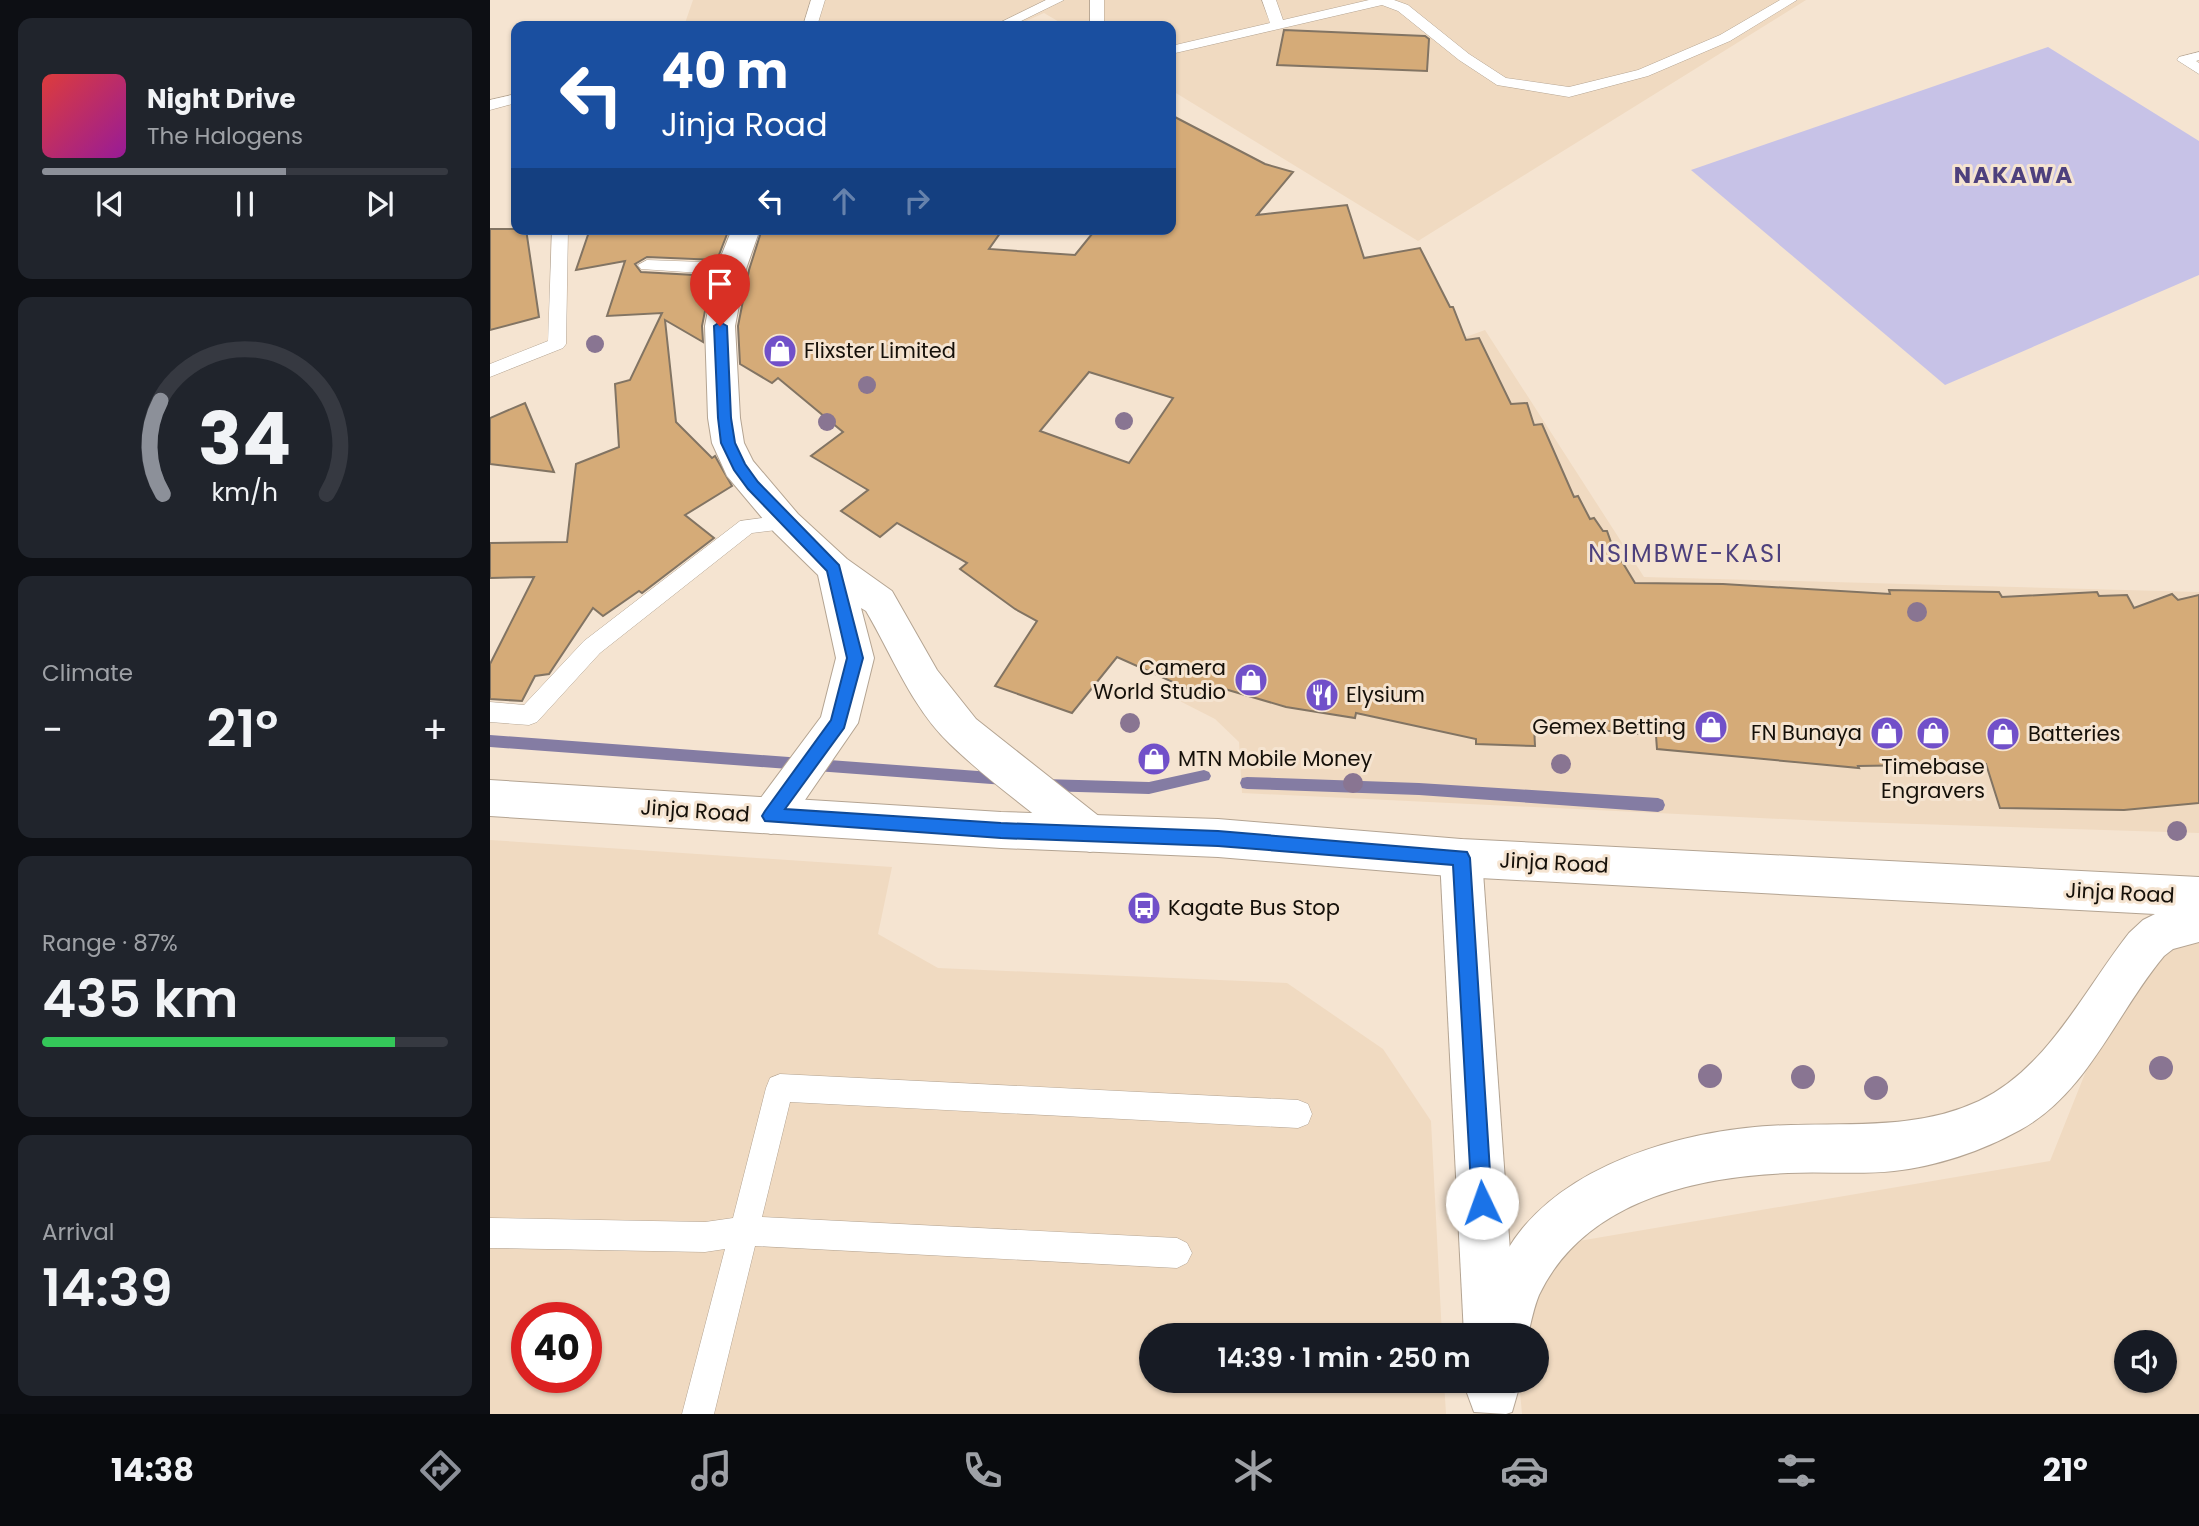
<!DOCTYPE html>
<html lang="en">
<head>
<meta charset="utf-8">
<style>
  :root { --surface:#171b24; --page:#20242c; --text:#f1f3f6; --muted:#9ea1a6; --line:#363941; --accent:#8c9099 }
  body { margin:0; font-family:Poppins,sans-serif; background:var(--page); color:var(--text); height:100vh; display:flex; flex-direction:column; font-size:26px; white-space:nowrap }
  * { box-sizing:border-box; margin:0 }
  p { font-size:23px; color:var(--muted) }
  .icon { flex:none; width:38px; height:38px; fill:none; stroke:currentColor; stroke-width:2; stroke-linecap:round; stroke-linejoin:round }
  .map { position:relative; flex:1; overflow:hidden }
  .sheet { display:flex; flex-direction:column; gap:18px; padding:18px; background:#0d0f14; width:490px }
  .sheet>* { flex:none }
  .banner { position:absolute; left:21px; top:21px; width:665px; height:214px; border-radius:14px; box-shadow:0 2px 5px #0004; background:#1a4fa0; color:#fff; overflow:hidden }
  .controls { position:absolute; left:1624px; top:1330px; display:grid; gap:14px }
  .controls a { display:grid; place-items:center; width:63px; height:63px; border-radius:50%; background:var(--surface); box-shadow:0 2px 5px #0004; font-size:35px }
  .speed { position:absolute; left:21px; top:1302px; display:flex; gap:14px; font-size:35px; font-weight:700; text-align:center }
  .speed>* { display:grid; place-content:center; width:91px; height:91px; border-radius:50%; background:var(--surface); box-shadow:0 2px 5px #0004; line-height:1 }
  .speed .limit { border:10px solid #d22; background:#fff; color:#111 }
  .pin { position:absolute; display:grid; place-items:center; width:60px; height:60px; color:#fff; margin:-72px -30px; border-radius:50% 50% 50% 0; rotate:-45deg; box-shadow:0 0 7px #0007 }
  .pin .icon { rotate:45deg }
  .me { position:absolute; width:77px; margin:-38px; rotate:357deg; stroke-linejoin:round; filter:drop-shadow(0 0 5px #0008) }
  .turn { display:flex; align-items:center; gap:24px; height:147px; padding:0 35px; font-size:32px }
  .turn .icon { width:91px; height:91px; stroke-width:2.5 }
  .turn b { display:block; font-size:49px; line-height:60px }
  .lanes { display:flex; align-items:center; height:66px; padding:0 35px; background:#0003; justify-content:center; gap:35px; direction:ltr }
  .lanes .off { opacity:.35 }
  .big { font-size:52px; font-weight:600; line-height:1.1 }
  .sheet .tile { flex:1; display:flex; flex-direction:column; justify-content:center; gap:10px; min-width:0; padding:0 24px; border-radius:14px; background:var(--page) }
  .sheet .dial { align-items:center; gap:0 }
  .dial svg { height:182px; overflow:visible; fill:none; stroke:var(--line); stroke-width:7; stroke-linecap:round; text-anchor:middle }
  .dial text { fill:var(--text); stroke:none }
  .song { display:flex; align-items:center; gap:21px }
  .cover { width:84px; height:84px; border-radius:10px; background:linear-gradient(135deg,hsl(0 70% 55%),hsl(300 70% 35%)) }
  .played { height:7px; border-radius:4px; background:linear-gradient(90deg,var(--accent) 60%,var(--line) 60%) }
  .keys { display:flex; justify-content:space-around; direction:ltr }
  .heat { display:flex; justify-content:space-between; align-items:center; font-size:38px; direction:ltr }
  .charge { height:10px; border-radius:5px; background:linear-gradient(90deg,#34c759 87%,var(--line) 0) }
  .trip { position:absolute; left:649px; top:1323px; width:410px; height:70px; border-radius:35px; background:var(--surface); box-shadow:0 2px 5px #0004; font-weight:600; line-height:70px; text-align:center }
  .tabs { display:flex; height:112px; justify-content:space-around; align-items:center; background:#090b0e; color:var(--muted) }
  .tabs .icon { width:49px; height:49px }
  .tabs .on { color:var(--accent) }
  .tabs b { font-size:32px; color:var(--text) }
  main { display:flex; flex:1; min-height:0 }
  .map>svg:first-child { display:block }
  .built { fill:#f0dac1; fill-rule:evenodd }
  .green { fill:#c7c2e7 }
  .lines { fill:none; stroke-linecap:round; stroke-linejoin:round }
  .stream { fill:#847ca3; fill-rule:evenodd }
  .building { fill:#d5ab78; stroke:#827463; stroke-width:2; fill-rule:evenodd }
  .service-casing { stroke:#b4a492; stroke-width:1 }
  .minor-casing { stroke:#b4a492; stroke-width:2 }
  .tertiary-casing { stroke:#b4a492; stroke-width:2 }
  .trunk-casing { stroke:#b4a492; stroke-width:2 }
  .service { fill:#fff; fill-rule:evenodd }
  .minor { fill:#fff; fill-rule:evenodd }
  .tertiary { fill:#fff; fill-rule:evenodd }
  .trunk { fill:#fff; fill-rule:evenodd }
  .tree { fill:#897592 }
  .route { fill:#1a73e8; stroke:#114b97; stroke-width:2 }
  .labels { text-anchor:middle; stroke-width:6; stroke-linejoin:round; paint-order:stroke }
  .poi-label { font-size:21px; fill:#151009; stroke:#f5e4d1; text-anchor:start }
  .street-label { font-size:21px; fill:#151009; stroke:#f5e4d1 }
  .far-district-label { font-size:23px; font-weight:bold; letter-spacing:2px; fill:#4d407d; stroke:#f5e4d1 }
  .quarter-label { font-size:24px; letter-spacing:2px; fill:#4d407d; stroke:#f5e4d1 }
</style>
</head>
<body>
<main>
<section class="sheet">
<div class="tile">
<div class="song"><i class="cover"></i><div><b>Night Drive</b><p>The Halogens</p></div></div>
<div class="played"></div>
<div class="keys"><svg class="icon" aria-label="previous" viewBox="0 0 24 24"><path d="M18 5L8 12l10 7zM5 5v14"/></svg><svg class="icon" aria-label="pause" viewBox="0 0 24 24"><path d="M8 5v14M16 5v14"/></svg><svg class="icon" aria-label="next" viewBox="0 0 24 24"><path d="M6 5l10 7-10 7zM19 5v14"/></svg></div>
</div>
<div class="tile dial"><svg viewBox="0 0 100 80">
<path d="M14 69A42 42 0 1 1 86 69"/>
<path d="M14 69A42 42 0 0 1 13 28" stroke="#8c9099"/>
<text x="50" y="56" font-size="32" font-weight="700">34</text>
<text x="50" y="72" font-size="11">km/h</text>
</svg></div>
<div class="tile"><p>Climate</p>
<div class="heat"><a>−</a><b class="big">21°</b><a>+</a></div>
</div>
<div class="tile"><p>Range · 87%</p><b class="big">435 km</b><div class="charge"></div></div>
<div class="tile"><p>Arrival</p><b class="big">14:39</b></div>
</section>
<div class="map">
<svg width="1709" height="1414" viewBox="0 0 1709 1414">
  <rect width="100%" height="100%" fill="#f5e4d1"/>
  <g class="built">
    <path d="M 203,0 L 1316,0 L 928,241 L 681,90 L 681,26 L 576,26 L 554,13 L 525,26 L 194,26 Z"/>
    <path d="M 995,330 L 1154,577 L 1709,592 L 1709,833 L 1334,821 L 752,793 L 749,742 L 725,719 L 676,694 L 682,681 L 948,347 Z"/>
    <path d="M 0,840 L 402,867 L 388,934 L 448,968 L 797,983 L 893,1049 L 941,1121 L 952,1335 L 662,1335 L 662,1381 L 954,1381 L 956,1414 L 0,1414 ZM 37,1318 L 96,1318 L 96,1377 L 37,1377 Z"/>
    <path d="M 1709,930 L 1709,1414 L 1032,1414 L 1029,1381 L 1046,1381 L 1046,1335 L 1033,1335 L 1041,1283 L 1077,1243 L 1560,1161 L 1628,991 L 1670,941 ZM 1636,1342 L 1675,1342 L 1675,1381 L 1636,1381 Z"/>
  </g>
  <path class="green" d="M 1558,47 L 1709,141 L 1709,275 L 1455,385 L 1201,170 Z"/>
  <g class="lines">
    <g class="stream">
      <path d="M 0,735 L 515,773 L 520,775 L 522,779 L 520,783 L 515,785 L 0,747 Z"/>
      <path d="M 714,770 L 719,772 L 721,776 L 719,780 L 659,794 L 553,791 L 548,790 L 546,785 L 548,780 L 553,779 L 659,782 Z"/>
      <path d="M 757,777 L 929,783 L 1168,798 L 1173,800 L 1175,805 L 1173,810 L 1168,812 L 929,795 L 757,789 L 752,788 L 750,783 L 752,778 Z"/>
    </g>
  </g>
  <g class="building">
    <path d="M 794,30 L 935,36 L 939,39 L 937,71 L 787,65 Z"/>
    <path d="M 681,115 L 775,164 L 803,172 L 767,215 L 857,205 L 874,258 L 930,248 L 960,307 L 963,307 L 976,340 L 989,338 L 1021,404 L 1037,403 L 1044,425 L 1052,424 L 1084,497 L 1088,496 L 1100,519 L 1104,518 L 1113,531 L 1117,531 L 1122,545 L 1145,583 L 1233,584 L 1400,594 L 1399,590 L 1509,592 L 1512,597 L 1607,592 L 1609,596 L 1637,595 L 1644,608 L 1682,594 L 1688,600 L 1709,595 L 1709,803 L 1634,810 L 1510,808 L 1496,764 L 1368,766 L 1369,768 L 1167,749 L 1166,736 L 1132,732 L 1044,725 L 1045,746 L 986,744 L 986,739 L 866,713 L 865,718 L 796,707 L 721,685 L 714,696 L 627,657 L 582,713 L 505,686 L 547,621 L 525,609 L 470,569 L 477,563 L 407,523 L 390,537 L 351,511 L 378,490 L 321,456 L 353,432 L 288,378 L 282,383 L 250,364 L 248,326 L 259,270 L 272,229 L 513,229 L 499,249 L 585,255 L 606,229 L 681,229 ZM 599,372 L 683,398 L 639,463 L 550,431 Z"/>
    <path d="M 0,229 L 36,229 L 49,317 L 0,330 Z"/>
    <path d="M 100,229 L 239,229 L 227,260 L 157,257 L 145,264 L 151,272 L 222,276 L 212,326 L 213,342 L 175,320 L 186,422 L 222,458 L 225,456 L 242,486 L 195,515 L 224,538 L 152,593 L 149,591 L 113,616 L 103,608 L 59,674 L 45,676 L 32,701 L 0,699 L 0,664 L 44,577 L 0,578 L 0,543 L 77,542 L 86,464 L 129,447 L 125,384 L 140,380 L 172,313 L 117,316 L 135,261 L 86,270 Z"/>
    <path d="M 35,403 L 64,472 L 0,464 L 0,418 Z"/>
  </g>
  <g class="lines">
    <defs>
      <g id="service">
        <path d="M 321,0 L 335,0 L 327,26 L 313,26 Z"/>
        <path d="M 556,0 L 574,0 L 521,26 L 503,26 Z"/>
        <rect x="600" y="0" width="14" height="26"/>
        <path d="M 772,0 L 786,0 L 793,20 L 879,0 L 904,0 L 918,5 L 979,54 L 1016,78 L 1079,87 L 1148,70 L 1230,35 L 1290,0 L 1307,0 L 1240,41 L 1158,76 L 1079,97 L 1007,85 L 969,60 L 908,11 L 892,5 L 681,54 L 681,46 L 780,23 Z"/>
        <path d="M 1709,52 L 1709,60 L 1706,61 L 1709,63 L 1709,74 L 1687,60 L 1689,57 Z"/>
        <path d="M 26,94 L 26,103 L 0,110 L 0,100 Z"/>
        <path d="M 62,229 L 78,229 L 76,344 L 73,348 L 0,377 L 0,364 L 58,341 Z"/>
        <path d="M 157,260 L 241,263 L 250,269 L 241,275 L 151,269 L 148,265 Z"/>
        <path d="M 296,515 L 303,518 L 306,523 L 303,528 L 262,533 L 110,653 L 47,722 L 39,725 L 0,722 L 0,702 L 34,705 L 94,641 L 250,521 Z"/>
        <path d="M 290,1074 L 808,1100 L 818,1104 L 822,1114 L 818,1124 L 808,1128 L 300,1102 L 272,1217 L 687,1238 L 697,1243 L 702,1253 L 697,1263 L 687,1268 L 265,1246 L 224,1414 L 192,1414 L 235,1249 L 215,1252 L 0,1248 L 0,1218 L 215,1222 L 243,1218 L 276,1088 L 280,1078 Z"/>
      </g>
      <path id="minor" d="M 242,229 L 270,229 L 256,269 L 245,326 L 250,418 L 254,443 L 263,461 L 308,514 L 357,559 L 402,591 L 447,670 L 486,719 L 615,821 L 621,834 L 615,847 L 600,852 L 585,847 C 544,813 498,781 460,744 C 422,708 402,655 376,611 L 371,608 L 384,658 L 368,723 L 295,829 L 281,834 L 267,829 L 261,816 L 267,803 L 331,717 L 346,658 L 328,575 L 284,532 L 237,476 L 222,443 L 218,418 L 215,326 L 226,269 Z"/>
      <path id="tertiary" d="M 971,839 L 986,845 L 992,858 L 1026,1335 L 974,1335 L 950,858 L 956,845 Z"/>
      <g id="trunk">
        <path d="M 0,780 L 511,812 L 728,819 L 971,839 L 1709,877 L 1709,942 L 1683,949 L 1674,956 C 1626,1013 1598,1093 1530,1130 C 1492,1151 1447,1166 1404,1171 C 1369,1175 1334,1171 1298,1173 C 1204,1177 1094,1201 1049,1295 C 1044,1307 1041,1322 1038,1335 L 986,1335 C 996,1299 1007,1259 1032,1229 C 1092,1156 1210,1127 1301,1125 C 1365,1123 1429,1129 1489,1101 C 1558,1068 1594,990 1639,933 L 1653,920 L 1665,914 L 971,877 L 728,857 L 511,848 L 0,816 Z"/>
        <path d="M 979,1381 L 1031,1381 L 1022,1412 L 1016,1414 L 984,1412 L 977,1393 Z"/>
      </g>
    </defs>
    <use href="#service" class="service-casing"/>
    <use href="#minor" class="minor-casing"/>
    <use href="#tertiary" class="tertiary-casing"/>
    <use href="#trunk" class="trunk-casing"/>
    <use href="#service" class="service"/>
    <use href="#minor" class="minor"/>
    <use href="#tertiary" class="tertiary"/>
    <use href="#trunk" class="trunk"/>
  </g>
  <g class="tree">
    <circle cx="105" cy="344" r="9"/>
    <circle cx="377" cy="385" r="9"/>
    <circle cx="634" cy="421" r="9"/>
    <circle cx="337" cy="422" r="9"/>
    <circle cx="1427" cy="612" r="10"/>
    <circle cx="640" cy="723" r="10"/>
    <circle cx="1071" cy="764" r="10"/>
    <circle cx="863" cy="783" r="10"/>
    <circle cx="1687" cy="831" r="10"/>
    <circle cx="1671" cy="1068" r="12"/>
    <circle cx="1220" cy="1076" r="12"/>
    <circle cx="1313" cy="1077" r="12"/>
    <circle cx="1386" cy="1088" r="12"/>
  </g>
  <path class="route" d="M 230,322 L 237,326 L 241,418 L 245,443 L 255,464 L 268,482 L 349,565 L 373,658 L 354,728 L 295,809 L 511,823 L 728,831 L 977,852 L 980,858 L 1002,1203 L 999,1210 L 992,1213 L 985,1210 L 982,1203 L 963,865 L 728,846 L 511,838 L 275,821 L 272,816 L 275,811 L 341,720 L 357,658 L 337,571 L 258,489 L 244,470 L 231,443 L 228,418 L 224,326 Z"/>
  <defs>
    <symbol id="shop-disc" viewBox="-11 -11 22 22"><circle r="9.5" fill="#7150c9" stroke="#f5e4d1"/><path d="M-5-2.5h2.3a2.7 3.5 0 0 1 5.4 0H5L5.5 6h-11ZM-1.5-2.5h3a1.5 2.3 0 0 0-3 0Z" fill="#fff"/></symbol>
    <symbol id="restaurant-disc" viewBox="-11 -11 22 22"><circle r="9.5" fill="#7150c9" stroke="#f5e4d1"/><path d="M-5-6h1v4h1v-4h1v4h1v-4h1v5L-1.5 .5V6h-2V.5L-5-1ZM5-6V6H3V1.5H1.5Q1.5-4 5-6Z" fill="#fff"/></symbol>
    <symbol id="bus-disc" viewBox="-11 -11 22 22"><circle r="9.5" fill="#7150c9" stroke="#f5e4d1"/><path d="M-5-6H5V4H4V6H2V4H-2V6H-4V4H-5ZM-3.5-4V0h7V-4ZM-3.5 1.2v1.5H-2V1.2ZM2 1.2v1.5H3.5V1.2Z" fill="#fff"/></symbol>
  </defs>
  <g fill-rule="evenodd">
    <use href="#shop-disc" x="271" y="332" width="38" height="38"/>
    <use href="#shop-disc" x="742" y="661" width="38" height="38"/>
    <use href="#restaurant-disc" x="813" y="676" width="38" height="38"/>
    <use href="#shop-disc" x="1202" y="708" width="38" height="38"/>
    <use href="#shop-disc" x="1378" y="714" width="38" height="38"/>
    <use href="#shop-disc" x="1424" y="714" width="38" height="38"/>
    <use href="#shop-disc" x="1494" y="715" width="38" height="38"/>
    <use href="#shop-disc" x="645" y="740" width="38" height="38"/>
    <use href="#bus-disc" x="635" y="889" width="38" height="38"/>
  </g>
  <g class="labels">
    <g class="poi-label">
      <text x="314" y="358">Flixster Limited</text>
      <text x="736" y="675" text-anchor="end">Camera<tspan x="736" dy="24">World Studio</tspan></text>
      <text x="856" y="702">Elysium</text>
      <text x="1196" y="734" text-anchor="end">Gemex Betting</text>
      <text x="1372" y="740" text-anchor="end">FN Bunaya</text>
      <text x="1538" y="741">Batteries</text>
      <text x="688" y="766">MTN Mobile Money</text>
      <text x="1443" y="774" text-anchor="middle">Timebase<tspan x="1443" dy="24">Engravers</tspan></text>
      <text x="678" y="915">Kagate Bus Stop</text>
    </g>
    <g class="street-label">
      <text transform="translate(205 811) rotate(4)" y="7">Jinja Road</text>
      <text transform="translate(1064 863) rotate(3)" y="7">Jinja Road</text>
      <text transform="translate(1630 893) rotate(3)" y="7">Jinja Road</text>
    </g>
    <g class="far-district-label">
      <text x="1524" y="183">NAKAWA</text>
    </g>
    <g class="quarter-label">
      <text x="1196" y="562">NSIMBWE-KASI</text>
    </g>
  </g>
</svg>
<div class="controls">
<a><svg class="icon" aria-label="sound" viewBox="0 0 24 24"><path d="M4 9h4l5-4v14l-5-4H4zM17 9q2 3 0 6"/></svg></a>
</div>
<div class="speed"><div class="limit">40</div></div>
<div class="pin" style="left:230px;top:326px;background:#d93025"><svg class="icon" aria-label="arrive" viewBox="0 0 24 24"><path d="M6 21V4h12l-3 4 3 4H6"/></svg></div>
<svg class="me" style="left:992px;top:1203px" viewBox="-20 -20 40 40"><circle r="19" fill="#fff"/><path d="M0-13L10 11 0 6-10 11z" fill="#1a73e8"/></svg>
<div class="trip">14:39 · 1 min · 250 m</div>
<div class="banner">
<div class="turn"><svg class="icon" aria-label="left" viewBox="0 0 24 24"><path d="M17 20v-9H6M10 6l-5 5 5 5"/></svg><div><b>40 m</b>Jinja Road</div></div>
<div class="lanes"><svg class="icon" aria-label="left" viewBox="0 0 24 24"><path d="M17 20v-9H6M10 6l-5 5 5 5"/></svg><svg class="icon off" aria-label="ahead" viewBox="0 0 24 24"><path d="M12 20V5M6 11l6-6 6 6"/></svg><svg class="icon off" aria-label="right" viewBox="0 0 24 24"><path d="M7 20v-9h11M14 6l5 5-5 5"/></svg></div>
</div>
</div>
</main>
<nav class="tabs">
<b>14:38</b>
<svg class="icon on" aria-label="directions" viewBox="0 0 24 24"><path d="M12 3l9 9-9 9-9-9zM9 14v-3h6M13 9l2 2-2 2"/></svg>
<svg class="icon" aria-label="music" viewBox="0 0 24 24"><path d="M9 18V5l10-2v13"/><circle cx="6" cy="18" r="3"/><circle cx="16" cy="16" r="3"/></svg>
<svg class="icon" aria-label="phone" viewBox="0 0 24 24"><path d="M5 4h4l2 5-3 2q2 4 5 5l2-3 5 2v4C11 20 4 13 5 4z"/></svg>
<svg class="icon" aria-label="climate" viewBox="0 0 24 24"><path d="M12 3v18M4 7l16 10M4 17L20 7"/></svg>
<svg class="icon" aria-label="car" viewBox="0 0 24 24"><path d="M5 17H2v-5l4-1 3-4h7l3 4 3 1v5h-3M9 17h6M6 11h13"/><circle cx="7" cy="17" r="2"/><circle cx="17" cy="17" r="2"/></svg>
<svg class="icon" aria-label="filters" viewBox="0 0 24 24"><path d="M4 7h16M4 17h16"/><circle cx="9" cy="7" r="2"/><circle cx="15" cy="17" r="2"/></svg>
<b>21°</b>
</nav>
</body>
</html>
